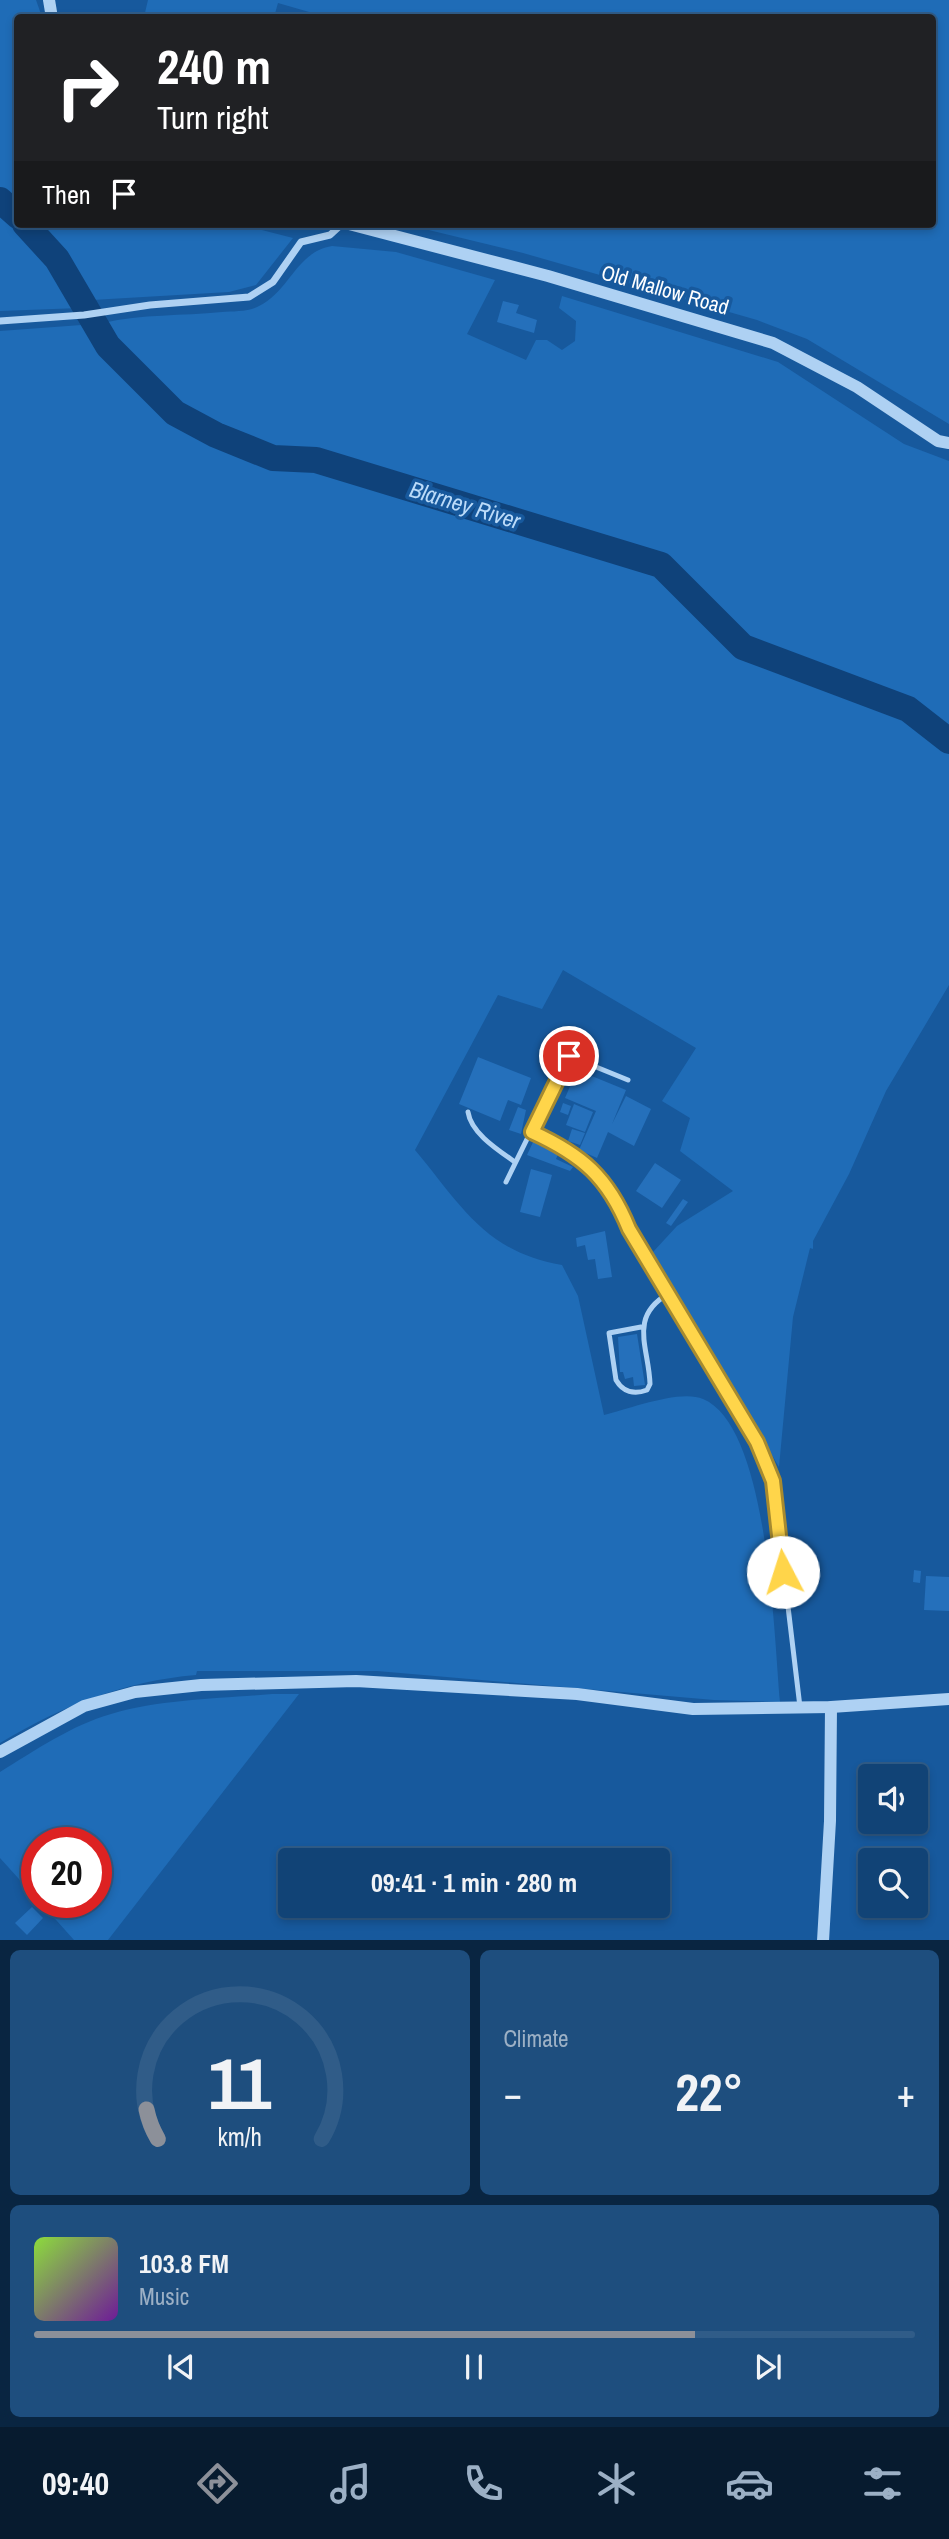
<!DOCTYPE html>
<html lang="en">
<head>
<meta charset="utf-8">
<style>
  :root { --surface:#114376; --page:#1e4e7e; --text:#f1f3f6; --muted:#9cb0c5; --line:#305c88; --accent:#8c9099 }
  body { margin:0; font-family:"Archivo Narrow",sans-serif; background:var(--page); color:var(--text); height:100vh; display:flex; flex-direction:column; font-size:26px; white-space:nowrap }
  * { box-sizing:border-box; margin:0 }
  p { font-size:23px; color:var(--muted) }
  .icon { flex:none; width:38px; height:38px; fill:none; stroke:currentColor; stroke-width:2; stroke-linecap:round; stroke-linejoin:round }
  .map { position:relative; height:1940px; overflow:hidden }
  .details { display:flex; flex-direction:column; gap:10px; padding:10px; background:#092541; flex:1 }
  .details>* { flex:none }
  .guide { position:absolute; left:14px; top:14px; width:922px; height:214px; border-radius:7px; box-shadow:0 4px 10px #0003,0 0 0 2px var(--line); background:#202124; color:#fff; overflow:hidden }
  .buttons { position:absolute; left:858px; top:1764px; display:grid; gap:14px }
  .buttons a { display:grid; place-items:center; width:70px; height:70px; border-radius:7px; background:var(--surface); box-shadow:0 4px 10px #0003,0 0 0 2px var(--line); font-size:35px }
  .speed { position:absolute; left:21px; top:1827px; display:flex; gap:14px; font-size:35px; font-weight:700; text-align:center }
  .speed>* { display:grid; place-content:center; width:91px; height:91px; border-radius:50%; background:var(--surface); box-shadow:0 4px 10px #0003,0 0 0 2px var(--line); line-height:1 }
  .speed .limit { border:10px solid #d22; background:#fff; color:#111 }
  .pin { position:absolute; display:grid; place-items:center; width:60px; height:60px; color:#fff; margin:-30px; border:4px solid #fff; border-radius:50%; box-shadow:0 2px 7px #0007 }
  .me { position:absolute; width:77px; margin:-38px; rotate:355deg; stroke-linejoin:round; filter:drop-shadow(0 0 5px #0008) }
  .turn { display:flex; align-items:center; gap:24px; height:147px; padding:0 28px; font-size:32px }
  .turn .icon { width:91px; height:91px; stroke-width:2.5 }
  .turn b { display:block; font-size:49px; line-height:60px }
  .then { display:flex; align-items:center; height:66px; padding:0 28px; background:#0003; gap:14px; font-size:26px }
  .big { font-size:52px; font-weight:700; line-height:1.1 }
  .details .tile { flex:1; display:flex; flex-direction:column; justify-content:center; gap:10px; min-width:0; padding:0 24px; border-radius:10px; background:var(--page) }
  .details .dial { align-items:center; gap:0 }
  .dial svg { height:182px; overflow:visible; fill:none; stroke:var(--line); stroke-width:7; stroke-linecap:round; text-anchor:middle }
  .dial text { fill:var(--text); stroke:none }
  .song { display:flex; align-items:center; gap:21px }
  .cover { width:84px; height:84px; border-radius:10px; background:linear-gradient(135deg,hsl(90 70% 55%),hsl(280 70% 35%)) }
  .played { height:7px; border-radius:4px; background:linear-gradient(90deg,var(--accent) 75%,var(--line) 75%) }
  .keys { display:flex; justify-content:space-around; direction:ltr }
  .heat { display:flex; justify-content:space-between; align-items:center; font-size:38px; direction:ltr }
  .details .tiles { flex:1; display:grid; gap:10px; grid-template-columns:1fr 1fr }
  .tile:last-child { grid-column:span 2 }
  .trip { position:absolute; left:278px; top:1848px; width:392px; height:70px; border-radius:7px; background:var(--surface); box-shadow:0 4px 10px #0003,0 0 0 2px var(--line); font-weight:700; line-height:70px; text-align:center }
  .dock { display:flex; height:112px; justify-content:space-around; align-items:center; background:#071b2f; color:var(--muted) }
  .dock .icon { width:49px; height:49px }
  .dock .current { color:var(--accent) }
  .dock b { font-size:32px; color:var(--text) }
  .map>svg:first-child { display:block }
  .green { fill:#1f6cb7 }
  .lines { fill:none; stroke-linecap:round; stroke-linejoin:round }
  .river { stroke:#0f427a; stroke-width:26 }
  .building { fill:#2570bb }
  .service { stroke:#aed1f3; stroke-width:5 }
  .minor { stroke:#aed1f3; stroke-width:7 }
  .tertiary { stroke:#aed1f3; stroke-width:12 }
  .route-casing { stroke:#a68a30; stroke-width:18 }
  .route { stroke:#ffd54a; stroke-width:12 }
  .labels { text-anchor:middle; stroke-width:7; stroke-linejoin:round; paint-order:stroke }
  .street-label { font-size:21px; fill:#fff; stroke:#17599d }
  .water-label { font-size:23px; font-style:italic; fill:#bbdbf9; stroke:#17599d }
</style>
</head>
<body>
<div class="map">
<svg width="949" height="1941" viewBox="0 0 949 1941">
  <rect width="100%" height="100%" fill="#17599d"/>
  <g class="green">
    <path d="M 0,0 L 36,0 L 42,17 L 18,18 L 18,224 L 239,224 L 293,238 L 256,285 L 229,292 L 92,300 L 84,286 L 67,284 L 80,308 L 0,311 Z"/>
    <path d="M 148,0 L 949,0 L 949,424 L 807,339 L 757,320 L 523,253 L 404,224 L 933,224 L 933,18 L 330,18 L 278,3 L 274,17 L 144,17 Z"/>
    <path d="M 332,246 L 396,252 L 495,280 L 467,334 L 526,360 L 536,340 L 547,340 L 562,350 L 575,341 L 576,321 L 559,308 L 562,296 L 778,362 L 904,444 L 949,461 L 949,735 L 912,704 L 744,644 L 684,586 L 681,594 L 734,647 L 906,715 L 949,750 L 949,985 L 886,1091 L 849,1174 L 813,1241 L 813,1249 L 810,1248 L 793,1317 L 779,1467 L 653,1252 L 677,1226 L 733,1191 L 680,1151 L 690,1118 L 662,1101 L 696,1048 L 563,970 L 542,1009 L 498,995 L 415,1150 C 461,1205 485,1252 562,1265 L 578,1296 L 604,1415 C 629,1409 680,1389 703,1399 C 769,1426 774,1638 780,1702 L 714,1700 L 377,1671 L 197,1671 L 196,1675 C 124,1681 62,1706 0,1743 L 0,331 L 95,324 C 136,394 200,429 272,458 L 269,451 C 204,430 142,379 103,323 C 142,314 182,316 222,312 C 233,311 248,312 259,306 C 290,291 296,252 332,246 Z"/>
    <path d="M 272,1694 L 299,1694 L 108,1940 L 74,1940 L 40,1902 L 96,1902 L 96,1843 L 37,1843 L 37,1899 L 0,1858 L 0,1772 C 34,1751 72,1725 111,1714 C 162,1699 219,1699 272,1694 Z"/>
  </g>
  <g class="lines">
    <g class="river">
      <path d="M 0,200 L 18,216"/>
      <path d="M 25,224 L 57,259 L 108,346 L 175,413 L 216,435 L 273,458 L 316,460 L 661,565 L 743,647 L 908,709 L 949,741"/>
    </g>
  </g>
  <g class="building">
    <path d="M 503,301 L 519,305 L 516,313 L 537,320 L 534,333 L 497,322 Z"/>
    <path d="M 478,1057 L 531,1078 L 521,1105 L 508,1100 L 500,1121 L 459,1104 Z"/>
    <path d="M 577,1070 L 626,1090 L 612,1124 L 626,1096 L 651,1109 L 634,1146 L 608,1132 L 597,1158 L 579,1150 L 596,1111 L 565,1098 Z"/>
    <path d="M 563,1103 L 571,1106 L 568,1115 L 560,1112 Z"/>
    <path d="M 574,1104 L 593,1112 L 585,1132 L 566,1125 Z"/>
    <path d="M 518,1107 L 526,1110 L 521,1134 L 509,1130 Z"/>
    <path d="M 572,1129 L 585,1133 L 580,1145 L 568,1141 Z"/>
    <path d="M 534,1140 L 559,1152 L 556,1159 L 573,1167 L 570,1171 L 527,1155 Z"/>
    <path d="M 655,1163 L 681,1180 L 662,1208 L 636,1191 Z"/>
    <path d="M 531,1169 L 552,1175 L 540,1217 L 520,1212 Z"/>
    <path d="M 683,1199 L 688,1202 L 671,1226 L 666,1223 Z"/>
    <path d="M 605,1231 L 612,1277 L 598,1279 L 595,1259 L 588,1260 L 585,1245 L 577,1247 L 576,1238 Z"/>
    <path d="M 637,1334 L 645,1385 L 634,1386 L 633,1377 L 625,1379 L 623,1372 L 620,1372 L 618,1337 Z"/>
    <path d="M 914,1570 L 921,1571 L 920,1583 L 913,1582 Z"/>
    <path d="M 926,1576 L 949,1577 L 949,1611 L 924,1610 Z"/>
    <path d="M 32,1907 L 43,1918 L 27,1935 L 15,1923 Z"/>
  </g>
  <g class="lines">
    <g class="service">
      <path d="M 569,1056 L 628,1080"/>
      <path d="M 468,1112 C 471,1133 498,1150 515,1162"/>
      <path d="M 532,1132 C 581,1155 609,1178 629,1229 L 756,1442 L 773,1481 L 800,1707"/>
      <path d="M 506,1182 L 580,1031"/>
      <path d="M 641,1327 L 609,1333 L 616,1380 C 623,1392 634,1395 647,1390 L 650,1384 C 649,1348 628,1317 668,1294"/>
    </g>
    <path class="minor" d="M 0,321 L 84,315 L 150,305 L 249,297 L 273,282 L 301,242 L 330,235 L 342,224"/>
    <g class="tertiary">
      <path d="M 49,0 L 52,18"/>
      <path d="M 349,224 L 548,276 L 773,343 L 857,387 L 938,441 L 949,443"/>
      <path d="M 0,1752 L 84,1706 L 135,1692 L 201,1685 L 356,1681 L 577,1694 L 693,1709 L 831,1707 L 949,1699"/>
      <path d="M 823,1941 L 830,1821 L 831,1707"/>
    </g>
  </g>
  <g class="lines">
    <defs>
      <path id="route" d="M 569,1056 L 532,1132 C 582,1155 608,1177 629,1229 L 757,1442 L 773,1481 L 783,1572"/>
    </defs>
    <use href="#route" class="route-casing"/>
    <use href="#route" class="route"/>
  </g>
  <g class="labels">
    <g class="street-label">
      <text transform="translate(665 290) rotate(16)" y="7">Old Mallow Road</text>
    </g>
    <g class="water-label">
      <text transform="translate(465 505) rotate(17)" y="8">Blarney River</text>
    </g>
  </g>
</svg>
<div class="buttons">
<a><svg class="icon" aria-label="sound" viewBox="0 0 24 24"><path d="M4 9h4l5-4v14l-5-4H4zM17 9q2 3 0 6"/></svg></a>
<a><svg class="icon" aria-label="search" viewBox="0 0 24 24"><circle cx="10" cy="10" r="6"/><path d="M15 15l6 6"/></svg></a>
</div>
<div class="speed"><div class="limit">20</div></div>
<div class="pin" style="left:569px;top:1056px;background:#d93025"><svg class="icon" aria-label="arrive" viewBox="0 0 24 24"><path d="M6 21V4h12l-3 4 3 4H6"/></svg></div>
<svg class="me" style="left:783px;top:1572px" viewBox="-20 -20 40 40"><circle r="19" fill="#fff"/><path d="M0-13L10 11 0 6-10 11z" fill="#ffd54a"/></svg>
<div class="trip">09:41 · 1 min · 280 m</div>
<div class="guide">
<div class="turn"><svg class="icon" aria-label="right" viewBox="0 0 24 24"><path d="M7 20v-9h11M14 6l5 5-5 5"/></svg><div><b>240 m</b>Turn right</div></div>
<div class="then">Then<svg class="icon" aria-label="arrive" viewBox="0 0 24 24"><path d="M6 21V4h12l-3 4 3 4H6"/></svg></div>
</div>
</div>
<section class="details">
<div class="tiles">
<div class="tile dial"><svg viewBox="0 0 100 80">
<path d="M14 69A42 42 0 1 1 86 69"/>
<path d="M14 69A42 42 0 0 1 9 56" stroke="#8c9099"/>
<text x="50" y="56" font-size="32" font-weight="700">11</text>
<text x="50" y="72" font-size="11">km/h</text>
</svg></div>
<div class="tile"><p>Climate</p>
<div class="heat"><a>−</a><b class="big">22°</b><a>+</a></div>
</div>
<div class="tile">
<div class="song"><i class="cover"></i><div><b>103.8 FM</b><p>Music</p></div></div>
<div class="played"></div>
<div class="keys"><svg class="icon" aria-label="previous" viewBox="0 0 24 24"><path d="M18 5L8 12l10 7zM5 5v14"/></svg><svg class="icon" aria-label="pause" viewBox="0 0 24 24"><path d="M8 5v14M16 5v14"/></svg><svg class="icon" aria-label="next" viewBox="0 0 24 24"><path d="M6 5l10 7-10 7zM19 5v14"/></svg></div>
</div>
</div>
</section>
<nav class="dock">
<b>09:40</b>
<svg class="icon current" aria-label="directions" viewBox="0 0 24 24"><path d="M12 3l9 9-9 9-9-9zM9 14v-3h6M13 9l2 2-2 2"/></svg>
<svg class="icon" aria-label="music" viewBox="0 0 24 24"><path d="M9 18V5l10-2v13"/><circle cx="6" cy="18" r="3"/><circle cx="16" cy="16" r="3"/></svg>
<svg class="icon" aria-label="phone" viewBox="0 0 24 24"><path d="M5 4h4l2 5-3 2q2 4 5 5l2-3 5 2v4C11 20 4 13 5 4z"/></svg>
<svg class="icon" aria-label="climate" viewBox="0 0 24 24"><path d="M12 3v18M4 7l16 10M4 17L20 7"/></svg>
<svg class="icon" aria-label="car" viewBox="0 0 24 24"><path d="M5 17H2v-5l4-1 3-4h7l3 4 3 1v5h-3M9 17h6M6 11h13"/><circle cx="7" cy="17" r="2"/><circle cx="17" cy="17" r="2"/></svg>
<svg class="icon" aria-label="filters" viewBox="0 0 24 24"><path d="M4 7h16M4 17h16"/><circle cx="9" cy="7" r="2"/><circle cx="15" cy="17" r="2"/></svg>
</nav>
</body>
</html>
